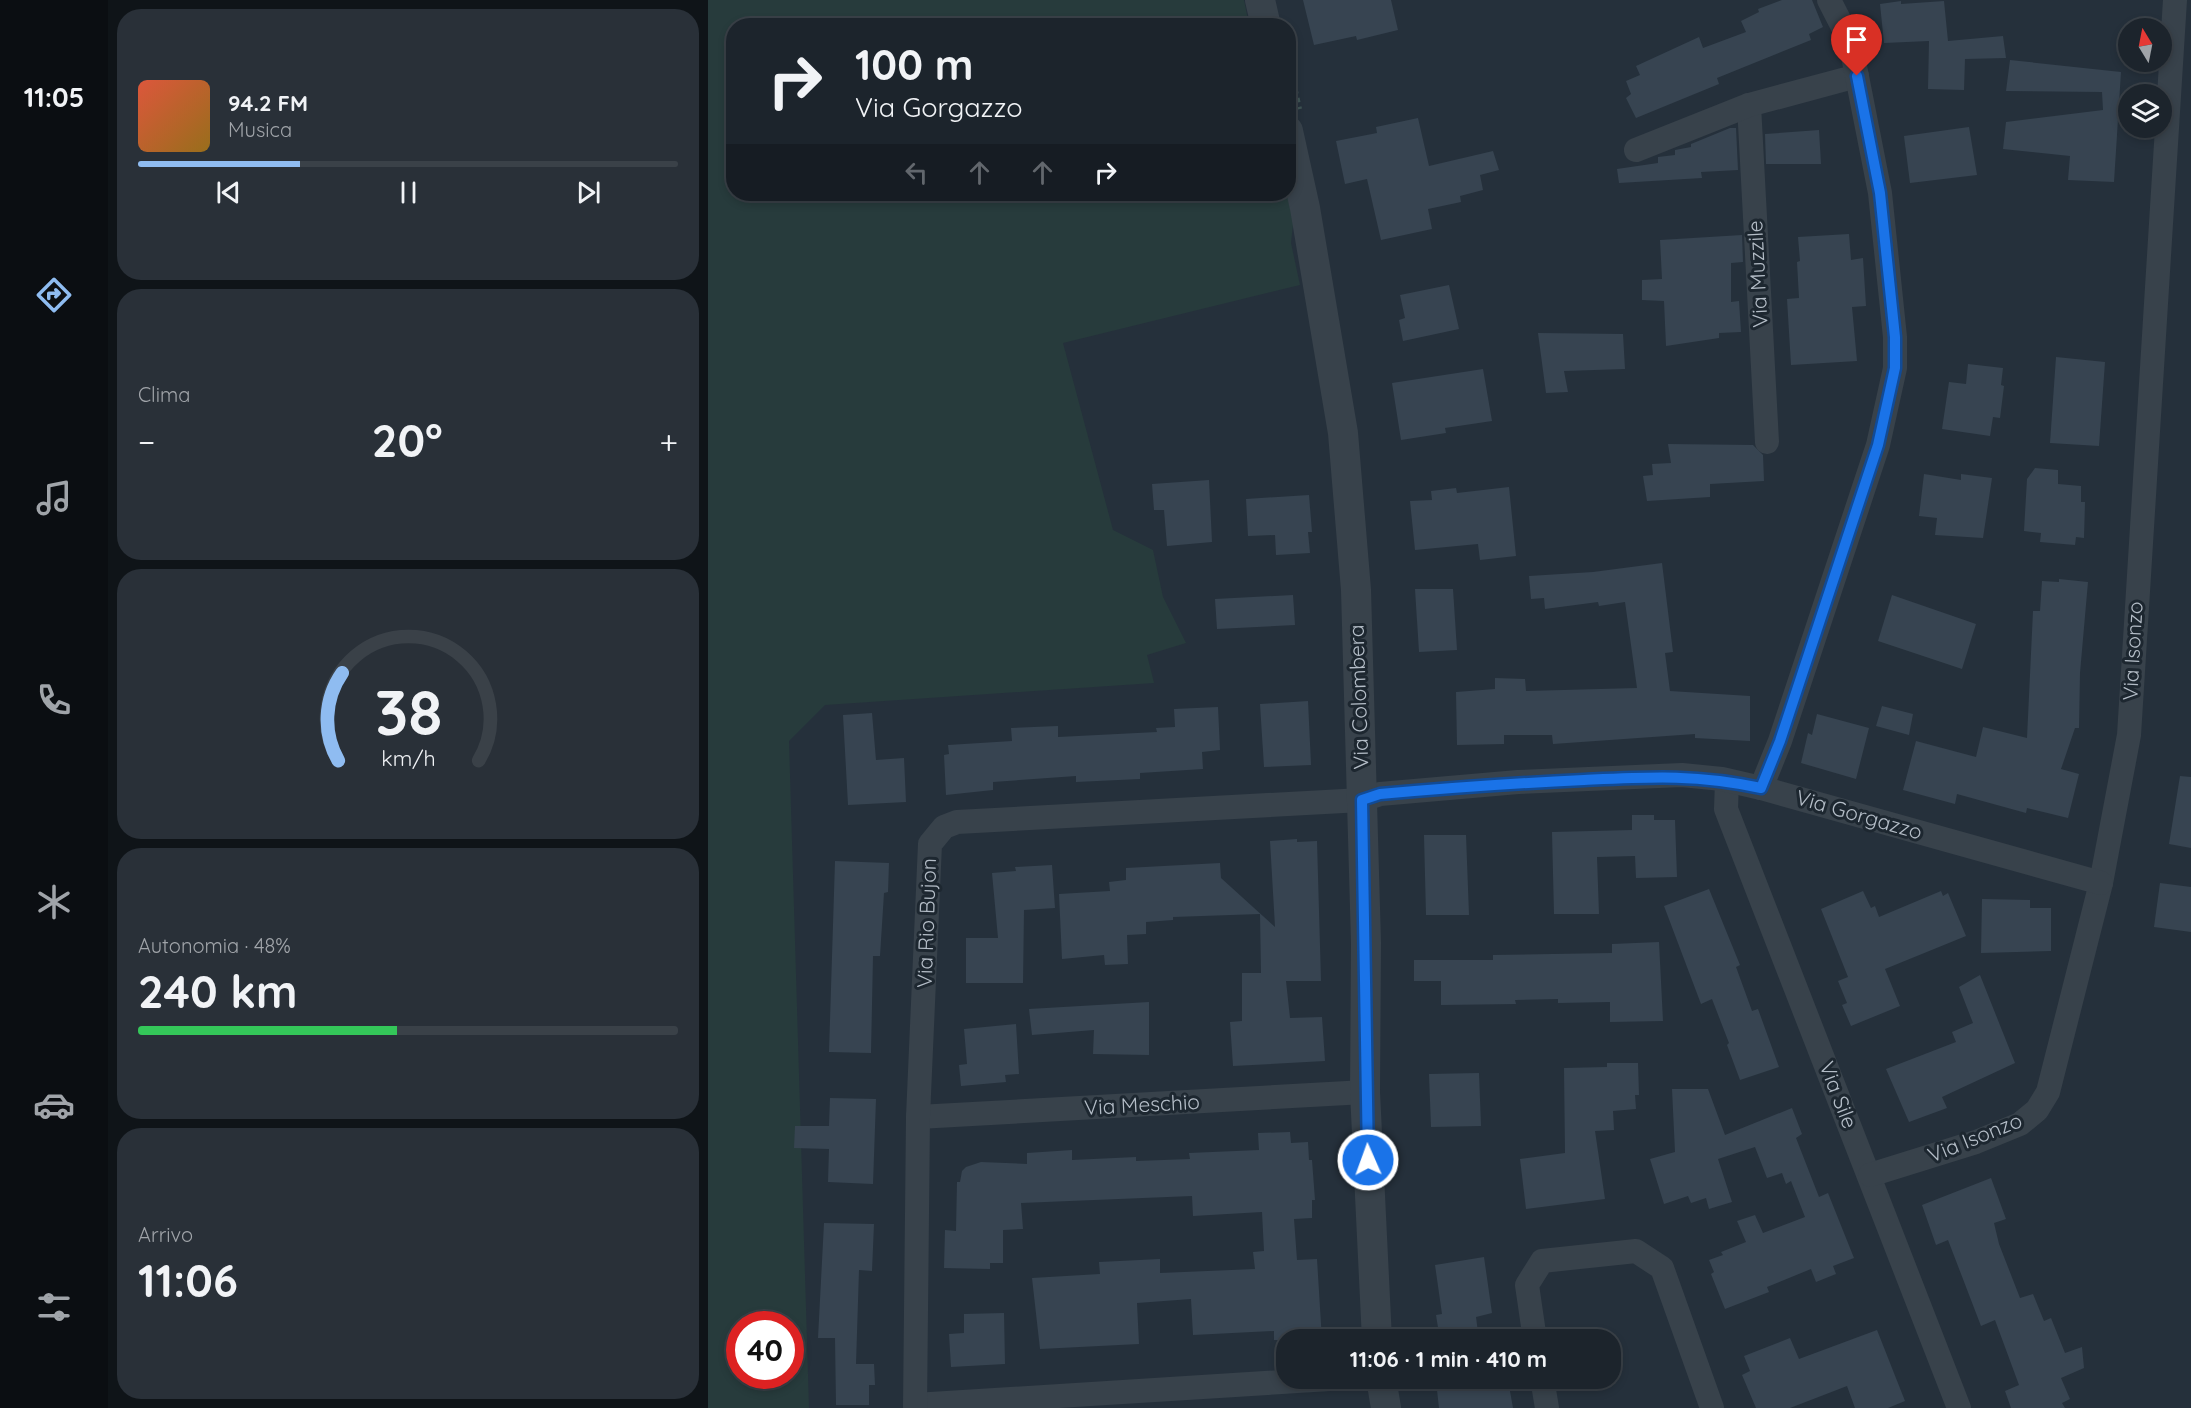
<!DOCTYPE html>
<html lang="it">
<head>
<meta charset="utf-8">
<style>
  :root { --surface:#1c242c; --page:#293038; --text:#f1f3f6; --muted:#a0a4a9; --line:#3a4148; --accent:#8fbcf1 }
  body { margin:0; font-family:Quicksand,sans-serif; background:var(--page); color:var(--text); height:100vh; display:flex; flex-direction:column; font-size:22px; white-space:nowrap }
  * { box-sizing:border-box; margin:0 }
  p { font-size:20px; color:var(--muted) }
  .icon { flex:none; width:33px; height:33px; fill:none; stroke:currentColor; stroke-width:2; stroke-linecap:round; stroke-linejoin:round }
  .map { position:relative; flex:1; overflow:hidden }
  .panel { display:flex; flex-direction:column; gap:9px; padding:9px; background:#0f1418; width:600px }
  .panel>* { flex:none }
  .banner { position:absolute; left:18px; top:18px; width:570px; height:183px; border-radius:24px; box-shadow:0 3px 9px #0003,0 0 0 2px var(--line); background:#1c242c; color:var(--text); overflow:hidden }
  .needle { width:39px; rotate:350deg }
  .controls { position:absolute; left:1410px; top:18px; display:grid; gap:12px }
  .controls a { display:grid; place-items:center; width:54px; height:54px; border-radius:50%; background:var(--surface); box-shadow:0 3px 9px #0003,0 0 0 2px var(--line); font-size:30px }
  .speed { position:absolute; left:18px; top:1311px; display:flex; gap:12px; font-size:30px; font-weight:700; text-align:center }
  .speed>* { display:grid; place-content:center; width:78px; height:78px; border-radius:50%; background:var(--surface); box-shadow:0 3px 9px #0003,0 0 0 2px var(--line); line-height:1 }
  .speed .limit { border:9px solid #d22; background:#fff; color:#111 }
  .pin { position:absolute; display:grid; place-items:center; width:51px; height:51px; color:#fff; margin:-62px -26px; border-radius:50% 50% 50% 0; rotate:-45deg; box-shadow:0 0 6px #0007 }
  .pin .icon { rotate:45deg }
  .me { position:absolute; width:66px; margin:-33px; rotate:358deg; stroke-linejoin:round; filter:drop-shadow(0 0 4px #0008) }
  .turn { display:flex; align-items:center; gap:21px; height:126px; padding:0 30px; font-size:27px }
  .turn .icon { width:78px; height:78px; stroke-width:2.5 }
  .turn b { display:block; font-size:42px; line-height:51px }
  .lanes { display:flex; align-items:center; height:57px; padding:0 30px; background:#0003; justify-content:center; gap:30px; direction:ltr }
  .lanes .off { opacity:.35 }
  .big { font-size:45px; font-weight:700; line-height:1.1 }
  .panel .widget { flex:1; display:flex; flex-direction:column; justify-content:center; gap:9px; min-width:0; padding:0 21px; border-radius:24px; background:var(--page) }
  .panel .dial { align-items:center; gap:0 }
  .dial svg { height:156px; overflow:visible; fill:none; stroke:var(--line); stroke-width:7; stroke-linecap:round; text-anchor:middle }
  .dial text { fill:var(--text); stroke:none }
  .song { display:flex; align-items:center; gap:18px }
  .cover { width:72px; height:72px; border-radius:9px; background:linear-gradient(135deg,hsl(10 70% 55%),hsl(40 70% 35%)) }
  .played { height:6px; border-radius:3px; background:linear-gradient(90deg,var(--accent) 30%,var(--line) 30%) }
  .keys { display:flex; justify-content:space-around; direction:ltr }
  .heat { display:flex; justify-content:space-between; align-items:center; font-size:33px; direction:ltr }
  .charge { height:9px; border-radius:4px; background:linear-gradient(90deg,#34c759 48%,var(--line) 0) }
  .trip { position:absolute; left:568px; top:1329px; width:345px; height:60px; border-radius:24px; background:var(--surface); box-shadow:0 3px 9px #0003,0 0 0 2px var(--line); font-weight:700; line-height:60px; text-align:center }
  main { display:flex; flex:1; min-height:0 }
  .menu { display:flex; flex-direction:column; width:108px; justify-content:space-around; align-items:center; background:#0b0e12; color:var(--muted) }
  .menu .icon { width:42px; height:42px }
  .menu .active { color:var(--accent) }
  .menu b { font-size:27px; color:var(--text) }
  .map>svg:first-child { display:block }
  .green { fill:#273b3c; fill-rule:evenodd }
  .building { fill:#374451 }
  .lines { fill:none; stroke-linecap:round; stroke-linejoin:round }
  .path { stroke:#3f5454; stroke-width:4; stroke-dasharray:4.5 4.5; stroke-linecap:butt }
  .minor { stroke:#38424b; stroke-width:24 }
  .tertiary { stroke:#38424b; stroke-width:30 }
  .route-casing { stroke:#114b97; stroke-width:15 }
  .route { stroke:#1a73e8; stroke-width:10 }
  .labels { text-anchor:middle; stroke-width:6; stroke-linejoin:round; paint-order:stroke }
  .street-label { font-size:21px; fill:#b4bdc7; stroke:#1d2730 }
</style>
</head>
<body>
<main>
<nav class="menu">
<b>11:05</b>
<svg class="icon active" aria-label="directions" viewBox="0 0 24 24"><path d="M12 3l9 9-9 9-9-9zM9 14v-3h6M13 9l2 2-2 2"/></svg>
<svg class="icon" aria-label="music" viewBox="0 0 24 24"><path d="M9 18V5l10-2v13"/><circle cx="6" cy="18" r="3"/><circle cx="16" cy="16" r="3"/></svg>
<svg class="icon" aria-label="phone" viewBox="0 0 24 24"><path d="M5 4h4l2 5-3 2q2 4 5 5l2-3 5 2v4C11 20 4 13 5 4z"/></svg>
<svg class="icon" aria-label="climate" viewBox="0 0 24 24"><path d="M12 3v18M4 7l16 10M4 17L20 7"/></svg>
<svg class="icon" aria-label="car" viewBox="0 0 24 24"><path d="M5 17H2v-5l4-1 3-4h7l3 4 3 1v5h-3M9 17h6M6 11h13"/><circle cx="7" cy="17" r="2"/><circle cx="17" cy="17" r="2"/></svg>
<svg class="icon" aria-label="filters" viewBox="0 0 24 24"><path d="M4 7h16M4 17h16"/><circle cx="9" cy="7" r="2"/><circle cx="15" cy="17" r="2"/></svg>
</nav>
<section class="panel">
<div class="widget">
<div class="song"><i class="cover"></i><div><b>94.2 FM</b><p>Musica</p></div></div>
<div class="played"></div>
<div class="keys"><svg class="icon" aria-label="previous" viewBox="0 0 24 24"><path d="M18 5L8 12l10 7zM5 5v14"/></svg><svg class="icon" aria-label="pause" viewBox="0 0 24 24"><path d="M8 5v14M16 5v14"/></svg><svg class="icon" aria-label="next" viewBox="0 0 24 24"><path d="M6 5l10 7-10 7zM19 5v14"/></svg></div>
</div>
<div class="widget"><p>Clima</p>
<div class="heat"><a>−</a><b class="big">20°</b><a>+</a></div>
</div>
<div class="widget dial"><svg viewBox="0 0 100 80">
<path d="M14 69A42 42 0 1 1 86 69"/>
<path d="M14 69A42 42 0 0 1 16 24" stroke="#8fbcf1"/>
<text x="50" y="56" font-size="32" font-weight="700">38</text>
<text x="50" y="72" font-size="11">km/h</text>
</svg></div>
<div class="widget"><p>Autonomia · 48%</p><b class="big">240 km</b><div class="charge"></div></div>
<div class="widget"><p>Arrivo</p><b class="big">11:06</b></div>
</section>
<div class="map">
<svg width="1483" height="1408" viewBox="0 0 1483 1408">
  <rect width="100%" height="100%" fill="#25303b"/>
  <path class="green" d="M 0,0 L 536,0 L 541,25 L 26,26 L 26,194 L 580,194 L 586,215 L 583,243 L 592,285 L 355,343 L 405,530 L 445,550 L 455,597 L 478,643 L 439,655 L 446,683 L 117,705 L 81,741 L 101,1408 L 0,1408 ZM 32,1324 L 82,1324 L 82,1376 L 32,1376 Z"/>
  <g class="building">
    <path d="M 595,0 L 683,0 L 690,30 L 649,40 L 648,36 L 606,45 Z"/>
    <path d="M 1074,0 L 1104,0 L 1115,27 L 1101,34 L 1103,40 L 1009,78 L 1011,84 L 928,118 L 918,98 L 923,94 L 918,81 L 932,75 L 928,66 L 991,37 L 995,48 L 1038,32 L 1033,21 L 1051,12 L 1050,9 Z"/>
    <path d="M 1193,1 L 1193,4 L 1236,1 L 1240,41 L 1295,36 L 1298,58 L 1257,59 L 1256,90 L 1220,89 L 1221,41 L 1176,43 L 1172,4 Z"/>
    <path d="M 1302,60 L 1413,72 L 1406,182 L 1360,180 L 1362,156 L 1295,149 L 1298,122 L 1395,110 L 1394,92 L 1298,91 Z"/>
    <path d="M 710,118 L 721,166 L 785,151 L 791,170 L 772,175 L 775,190 L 752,196 L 753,202 L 720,209 L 724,229 L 673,240 L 659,179 L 637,184 L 628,141 L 669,133 L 668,127 Z"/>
    <path d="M 1261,127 L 1269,175 L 1202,183 L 1196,136 Z"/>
    <path d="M 1022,128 L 1028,128 L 1030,170 L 993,172 L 994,178 L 911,183 L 909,169 L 950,163 L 950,157 L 967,155 L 967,150 L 983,147 L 983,144 Z"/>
    <path d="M 1111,130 L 1113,164 L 1058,164 L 1057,134 Z"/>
    <path d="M 1141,234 L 1143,260 L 1155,258 L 1158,306 L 1144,307 L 1149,361 L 1083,365 L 1079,299 L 1091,298 L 1089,262 L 1092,261 L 1090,237 Z"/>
    <path d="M 1034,235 L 1035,262 L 1023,263 L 1023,302 L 1031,301 L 1033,332 L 1011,333 L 1011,338 L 958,346 L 956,301 L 934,300 L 934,280 L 954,279 L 952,240 Z"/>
    <path d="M 741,285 L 751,329 L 695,341 L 691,320 L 697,318 L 692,295 Z"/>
    <path d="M 830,333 L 915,334 L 917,369 L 856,371 L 860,392 L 838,393 Z"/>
    <path d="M 1348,357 L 1397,362 L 1391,446 L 1342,443 Z"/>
    <path d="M 1260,364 L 1295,368 L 1293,385 L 1296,386 L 1292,418 L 1285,417 L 1282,436 L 1234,429 L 1241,382 L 1258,384 Z"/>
    <path d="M 775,369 L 784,421 L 737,428 L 738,433 L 693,440 L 684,383 Z"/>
    <path d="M 960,444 L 1045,445 L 1055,455 L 1056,481 L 1002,484 L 1002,497 L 939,501 L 935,476 L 945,475 L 944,464 L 963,463 Z"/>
    <path d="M 1327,468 L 1350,470 L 1350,484 L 1373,486 L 1373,502 L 1377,502 L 1376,538 L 1368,537 L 1367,545 L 1332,542 L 1333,533 L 1316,531 L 1319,479 Z"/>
    <path d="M 1216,474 L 1253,480 L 1253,474 L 1284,478 L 1275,538 L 1227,535 L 1229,518 L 1211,516 Z"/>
    <path d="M 501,480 L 504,542 L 459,546 L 456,510 L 446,510 L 444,484 Z"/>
    <path d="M 801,487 L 808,556 L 772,560 L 770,544 L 707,550 L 702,501 L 724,500 L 723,491 L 748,488 L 749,493 Z"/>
    <path d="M 601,495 L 604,532 L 600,532 L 602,553 L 568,555 L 567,535 L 540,536 L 538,499 Z"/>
    <path d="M 954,563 L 965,652 L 957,653 L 962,691 L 1042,696 L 1042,741 L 987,738 L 987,734 L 845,744 L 844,735 L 796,735 L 796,744 L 749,745 L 748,692 L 787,689 L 787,678 L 817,679 L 818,691 L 929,688 L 917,602 L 891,606 L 890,602 L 837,609 L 836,598 L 823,599 L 821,576 L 885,572 Z"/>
    <path d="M 1351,579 L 1380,582 L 1372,673 L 1371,728 L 1367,728 L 1353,769 L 1371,774 L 1360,818 L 1319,808 L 1318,813 L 1249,794 L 1247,804 L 1195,790 L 1208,741 L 1268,757 L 1275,727 L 1319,738 L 1325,611 L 1332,611 L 1334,581 L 1351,582 Z"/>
    <path d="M 707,589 L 745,589 L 749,650 L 711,652 Z"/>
    <path d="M 585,595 L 587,625 L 509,629 L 507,599 Z"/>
    <path d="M 1184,595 L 1268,624 L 1254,669 L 1170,641 Z"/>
    <path d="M 600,701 L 603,765 L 556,767 L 552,704 Z"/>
    <path d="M 1174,706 L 1205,714 L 1201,735 L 1168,726 Z"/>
    <path d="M 510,707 L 512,750 L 494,752 L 495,769 L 432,773 L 432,779 L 368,782 L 368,776 L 285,782 L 285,790 L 238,795 L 236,755 L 241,754 L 240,745 L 304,741 L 303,728 L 350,726 L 350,737 L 449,732 L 448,728 L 467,727 L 466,709 Z"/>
    <path d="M 164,713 L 168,760 L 196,758 L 198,802 L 140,805 L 135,715 Z"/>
    <path d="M 1109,714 L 1161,728 L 1148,779 L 1093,763 L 1100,733 L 1104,735 Z"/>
    <path d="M 1472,776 L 1483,777 L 1483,848 L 1461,844 Z"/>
    <path d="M 924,815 L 946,815 L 946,820 L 967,820 L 969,877 L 928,878 L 927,856 L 889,857 L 891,914 L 846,914 L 844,832 L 924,830 Z"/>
    <path d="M 716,835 L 758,835 L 761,915 L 718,915 Z"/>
    <path d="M 589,839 L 589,842 L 609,841 L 613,981 L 578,981 L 582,1018 L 614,1017 L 617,1061 L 525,1066 L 522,1022 L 534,1021 L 534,973 L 553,973 L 552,914 L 465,917 L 465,920 L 438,922 L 438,934 L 419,935 L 420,964 L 397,965 L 396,955 L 354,959 L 351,894 L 402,891 L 401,882 L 418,880 L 418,868 L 512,863 L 513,878 L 567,927 L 562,841 Z"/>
    <path d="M 127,861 L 181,863 L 180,892 L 176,893 L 172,956 L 165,956 L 163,1053 L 121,1052 Z"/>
    <path d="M 344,865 L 347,908 L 316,910 L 315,983 L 258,983 L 258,938 L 290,938 L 284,873 L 308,871 L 307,867 Z"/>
    <path d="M 1452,883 L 1483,887 L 1483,932 L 1446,927 Z"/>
    <path d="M 1001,889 L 1032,965 L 1028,967 L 1044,1011 L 1050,1009 L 1071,1067 L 1032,1080 L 1019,1045 L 1021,1043 L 1004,999 L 993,1004 L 956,906 Z"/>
    <path d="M 1155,891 L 1163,908 L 1167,906 L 1171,917 L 1233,891 L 1235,896 L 1240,893 L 1258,936 L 1177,969 L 1192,1006 L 1143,1026 L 1134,1005 L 1139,1003 L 1130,981 L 1140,977 L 1113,909 Z"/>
    <path d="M 1274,899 L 1322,900 L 1322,908 L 1343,908 L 1343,951 L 1273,953 Z"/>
    <path d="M 951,942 L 955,1021 L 902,1022 L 902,1002 L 850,1003 L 850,999 L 807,1000 L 808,1004 L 733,1005 L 733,981 L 706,981 L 706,960 L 785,960 L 785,955 L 904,953 L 904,944 Z"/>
    <path d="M 1272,975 L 1307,1063 L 1234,1097 L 1239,1108 L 1201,1122 L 1178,1069 L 1248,1042 L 1244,1032 L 1265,1023 L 1251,987 Z"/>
    <path d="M 441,1002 L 441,1055 L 385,1054 L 386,1030 L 324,1035 L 321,1009 Z"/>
    <path d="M 308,1024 L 311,1074 L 297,1075 L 298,1082 L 253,1086 L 251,1065 L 259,1064 L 256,1029 Z"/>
    <path d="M 899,1063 L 930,1063 L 931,1095 L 927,1095 L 928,1109 L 905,1111 L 906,1130 L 887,1131 L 897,1199 L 818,1209 L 812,1159 L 857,1153 L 856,1068 L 899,1067 Z"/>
    <path d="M 771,1073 L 773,1126 L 723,1127 L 721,1074 Z"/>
    <path d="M 964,1089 L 1000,1089 L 1017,1135 L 1084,1108 L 1094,1134 L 1088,1138 L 1111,1197 L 1120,1193 L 1146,1258 L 1125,1266 L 1128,1274 L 1108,1282 L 1103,1269 L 1059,1287 L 1061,1292 L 1017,1309 L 1003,1274 L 1006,1272 L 1001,1260 L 1015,1255 L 1013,1252 L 1038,1242 L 1029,1221 L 1047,1215 L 1055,1233 L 1097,1217 L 1083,1181 L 1078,1184 L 1074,1173 L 1059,1178 L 1047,1147 L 1010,1159 L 1024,1202 L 1001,1209 L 998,1198 L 983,1203 L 980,1196 L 956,1204 L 942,1159 L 967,1152 Z"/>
    <path d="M 122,1098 L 168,1099 L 165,1184 L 120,1182 L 121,1149 L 86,1148 L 87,1126 L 121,1126 Z"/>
    <path d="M 582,1132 L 583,1143 L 600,1142 L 601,1160 L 604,1160 L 607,1200 L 604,1200 L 604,1218 L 586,1219 L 589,1260 L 609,1259 L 614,1340 L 566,1340 L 566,1331 L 485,1335 L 483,1299 L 429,1303 L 431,1344 L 332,1349 L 324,1278 L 392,1274 L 391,1262 L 452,1259 L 452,1273 L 547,1269 L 545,1252 L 556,1251 L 554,1212 L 485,1216 L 484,1196 L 313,1203 L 315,1229 L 295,1230 L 295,1263 L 282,1263 L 282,1269 L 236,1268 L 237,1230 L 248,1231 L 249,1182 L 252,1182 L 254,1171 L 258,1167 L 273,1162 L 319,1164 L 319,1153 L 364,1150 L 364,1160 L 428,1157 L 428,1161 L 482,1159 L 481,1153 L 551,1150 L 550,1133 Z"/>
    <path d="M 1283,1178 L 1298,1219 L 1286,1223 L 1291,1244 L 1312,1298 L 1325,1294 L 1336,1321 L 1343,1318 L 1357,1353 L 1374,1347 L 1376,1368 L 1353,1378 L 1362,1399 L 1354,1403 L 1357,1408 L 1303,1408 L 1297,1391 L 1311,1385 L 1287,1320 L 1273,1326 L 1240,1240 L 1228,1245 L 1214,1205 Z"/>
    <path d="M 116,1223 L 166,1224 L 164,1271 L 151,1270 L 148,1364 L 166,1364 L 167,1385 L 161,1385 L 161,1405 L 128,1405 L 127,1338 L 110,1338 Z"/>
    <path d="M 776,1257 L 784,1313 L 768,1317 L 771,1340 L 732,1340 L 728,1315 L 734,1314 L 727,1265 Z"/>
    <path d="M 296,1313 L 297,1364 L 243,1367 L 241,1334 L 256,1333 L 256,1314 Z"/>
    <path d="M 1169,1330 L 1197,1401 L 1180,1408 L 1147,1408 L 1139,1386 L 1082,1408 L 1048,1408 L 1034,1375 L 1042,1371 L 1036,1356 L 1082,1338 L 1091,1359 Z"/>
    <path d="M 738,1378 L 777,1378 L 778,1383 L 800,1380 L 805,1408 L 731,1408 L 729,1390 L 740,1388 Z"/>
  </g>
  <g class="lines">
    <path class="path" d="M 580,54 L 592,109"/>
    <g class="minor">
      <path d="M 1041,105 L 1059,442"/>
      <path d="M 928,150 L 1041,105 L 1149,76"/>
      <path d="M 1019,781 L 1018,809 L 1251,1408"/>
      <path d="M 1053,788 L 1072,741 L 1170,445 L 1187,368 L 1187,337 L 1172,193 L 1142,41 L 1121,0"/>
      <path d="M 210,1117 L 657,1092"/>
      <path d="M 1162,1175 L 1268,1142 L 1312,1124 L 1329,1110 L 1340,1092 L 1393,883 L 1421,735 L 1467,0"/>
      <path d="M 827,1340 L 819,1285 L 834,1261 L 928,1251 L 954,1268 L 1004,1408"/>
      <path d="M 834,1378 L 839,1408"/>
      <path d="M 207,1405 L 638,1378"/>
      <path d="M 207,1408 L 210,1117 L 222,844 L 236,827 L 249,822 L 654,800 L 672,794 L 810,782 L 974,775 L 1014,779 L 1053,788 L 1393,883"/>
    </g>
    <g class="tertiary">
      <path d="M 552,0 L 558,26"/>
      <path d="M 580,131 L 597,208 L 635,433 L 648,590 L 658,943 L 657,1092 L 669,1340"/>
      <path d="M 673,1378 L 678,1408"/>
    </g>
  </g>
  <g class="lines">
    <defs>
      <path id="route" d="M 660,1160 L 654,800 L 672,794 C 740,788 808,783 876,780 C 941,777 988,774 1053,788 L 1072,741 L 1170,445 L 1187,368 L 1187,337 L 1172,193 L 1149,76"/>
    </defs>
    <use href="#route" class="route-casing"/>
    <use href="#route" class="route"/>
  </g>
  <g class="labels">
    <g class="street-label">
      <text transform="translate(1050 274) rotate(-93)" y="7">Via Muzzile</text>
      <text transform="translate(1425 651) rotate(-87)" y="7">Via Isonzo</text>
      <text transform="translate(651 697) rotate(-92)" y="7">Via Colombera</text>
      <text transform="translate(1151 815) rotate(16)" y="7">Via Gorgazzo</text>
      <text transform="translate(219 923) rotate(-88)" y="7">Via Rio Bujon</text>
      <text transform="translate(1130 1095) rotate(69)" y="7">Via Sile</text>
      <text transform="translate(434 1105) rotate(-3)" y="7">Via Meschio</text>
      <text transform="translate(1267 1138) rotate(-22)" y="7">Via Isonzo</text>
    </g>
  </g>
</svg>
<div class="controls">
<a><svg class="needle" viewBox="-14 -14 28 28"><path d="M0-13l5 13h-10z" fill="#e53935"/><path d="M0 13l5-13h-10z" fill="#a0a4a9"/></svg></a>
<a><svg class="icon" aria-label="layers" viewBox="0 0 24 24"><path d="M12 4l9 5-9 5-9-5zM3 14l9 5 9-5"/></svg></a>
</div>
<div class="speed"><div class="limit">40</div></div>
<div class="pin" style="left:1149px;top:76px;background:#d93025"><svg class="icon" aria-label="arrive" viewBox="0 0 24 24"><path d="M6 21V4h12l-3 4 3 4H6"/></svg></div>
<svg class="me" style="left:660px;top:1160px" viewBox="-20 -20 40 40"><circle r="17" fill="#1a73e8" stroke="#fff" stroke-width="3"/><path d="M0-11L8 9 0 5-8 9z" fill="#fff"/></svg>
<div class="trip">11:06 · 1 min · 410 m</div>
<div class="banner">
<div class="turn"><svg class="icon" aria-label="right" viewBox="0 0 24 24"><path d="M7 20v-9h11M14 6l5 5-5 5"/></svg><div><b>100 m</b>Via Gorgazzo</div></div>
<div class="lanes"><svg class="icon off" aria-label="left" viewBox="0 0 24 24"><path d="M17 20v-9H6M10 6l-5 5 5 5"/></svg><svg class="icon off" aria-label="ahead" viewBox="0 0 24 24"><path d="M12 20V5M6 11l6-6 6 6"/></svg><svg class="icon off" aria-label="ahead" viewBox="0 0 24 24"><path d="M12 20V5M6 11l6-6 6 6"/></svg><svg class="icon" aria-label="right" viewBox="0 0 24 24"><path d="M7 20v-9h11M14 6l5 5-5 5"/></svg></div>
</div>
</div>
</main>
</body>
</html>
